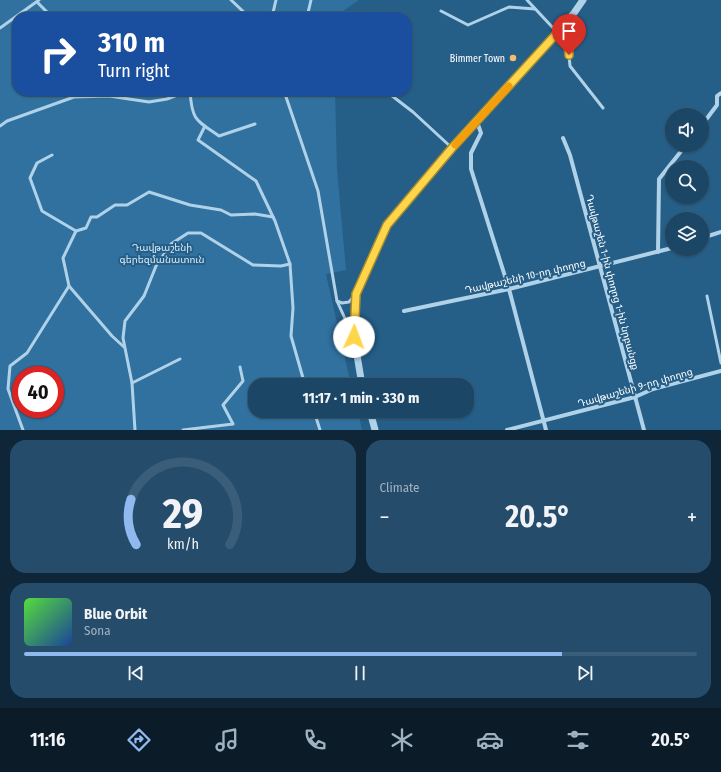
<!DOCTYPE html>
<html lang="en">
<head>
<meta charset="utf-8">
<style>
  :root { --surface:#1c4665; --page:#254d6b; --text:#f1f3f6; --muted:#a0b1bf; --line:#3a5e79; --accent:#90b9f0 }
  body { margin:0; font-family:"Fira Sans Condensed","Noto Sans Armenian",sans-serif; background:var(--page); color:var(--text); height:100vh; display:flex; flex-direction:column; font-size:15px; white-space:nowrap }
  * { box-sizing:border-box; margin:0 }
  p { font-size:13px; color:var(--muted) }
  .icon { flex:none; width:22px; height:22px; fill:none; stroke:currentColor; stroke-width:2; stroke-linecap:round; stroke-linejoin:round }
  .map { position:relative; height:430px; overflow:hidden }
  .side { display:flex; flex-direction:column; gap:10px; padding:10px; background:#0f2638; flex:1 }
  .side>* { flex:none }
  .top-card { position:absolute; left:12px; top:12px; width:400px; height:84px; border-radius:16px; box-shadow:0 1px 3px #0004,0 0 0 1px var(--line); background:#1a4fa0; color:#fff; overflow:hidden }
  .controls { position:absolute; left:665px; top:108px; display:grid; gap:8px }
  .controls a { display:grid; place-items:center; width:44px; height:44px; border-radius:50%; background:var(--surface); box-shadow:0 1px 3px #0004,0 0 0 1px var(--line); font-size:20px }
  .speed { position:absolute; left:12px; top:366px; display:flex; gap:8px; font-size:20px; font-weight:700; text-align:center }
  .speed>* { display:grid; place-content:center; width:52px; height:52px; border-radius:50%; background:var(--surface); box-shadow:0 1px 3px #0004,0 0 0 1px var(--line); line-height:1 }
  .speed .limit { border:6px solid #d22; background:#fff; color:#111 }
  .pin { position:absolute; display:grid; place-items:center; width:34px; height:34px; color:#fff; margin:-41px -17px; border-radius:50% 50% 50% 0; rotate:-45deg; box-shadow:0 0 4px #0007 }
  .pin .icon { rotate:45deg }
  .me { position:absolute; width:44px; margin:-22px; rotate:2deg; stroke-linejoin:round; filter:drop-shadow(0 0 3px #0008) }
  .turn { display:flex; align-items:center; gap:14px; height:84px; padding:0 20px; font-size:18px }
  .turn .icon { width:52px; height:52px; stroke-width:2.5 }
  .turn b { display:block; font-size:28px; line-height:34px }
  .big { font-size:30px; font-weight:700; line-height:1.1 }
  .side .tile { flex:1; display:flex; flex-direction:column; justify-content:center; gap:6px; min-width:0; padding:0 14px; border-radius:16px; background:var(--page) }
  .side .dial { align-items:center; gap:0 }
  .dial svg { height:104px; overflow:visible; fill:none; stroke:var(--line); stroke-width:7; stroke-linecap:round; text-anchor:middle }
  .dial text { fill:var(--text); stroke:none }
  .song { display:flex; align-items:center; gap:12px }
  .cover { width:48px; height:48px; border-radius:6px; background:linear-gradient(135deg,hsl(110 70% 55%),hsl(220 70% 35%)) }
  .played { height:4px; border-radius:2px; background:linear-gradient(90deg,var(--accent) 80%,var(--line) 80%) }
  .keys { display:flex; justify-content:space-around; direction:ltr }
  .heat { display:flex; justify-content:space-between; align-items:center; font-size:22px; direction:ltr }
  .side .tiles { flex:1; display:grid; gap:10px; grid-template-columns:1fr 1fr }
  .tile:last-child { grid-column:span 2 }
  .trip { position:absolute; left:248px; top:378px; width:226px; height:40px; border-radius:16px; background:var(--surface); box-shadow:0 1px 3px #0004,0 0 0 1px var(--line); font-weight:700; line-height:40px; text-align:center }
  .menu { display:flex; height:64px; justify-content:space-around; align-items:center; background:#0b1c28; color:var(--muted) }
  .menu .icon { width:28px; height:28px }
  .menu .current { color:var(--accent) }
  .menu b { font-size:18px; color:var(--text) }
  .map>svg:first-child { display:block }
  .green { fill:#30719f; fill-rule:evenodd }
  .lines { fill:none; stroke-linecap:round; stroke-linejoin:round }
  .service { stroke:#b0d2e9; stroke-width:3 }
  .minor { stroke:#b0d2e9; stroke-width:4 }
  .tertiary { stroke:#b0d2e9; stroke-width:7 }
  .route-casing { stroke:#a68a30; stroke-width:10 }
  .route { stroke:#ffd54a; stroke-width:7 }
  .slow { stroke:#f59e0b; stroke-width:7 }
  .poi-dot { fill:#f2bc75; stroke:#255e87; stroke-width:1.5 }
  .labels { text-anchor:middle; stroke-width:4; stroke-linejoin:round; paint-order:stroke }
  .poi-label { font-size:10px; fill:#fff; stroke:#255e87; text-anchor:end }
  .park-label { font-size:10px; fill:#d4e9f7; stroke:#255e87 }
  .street-label { font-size:10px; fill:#fff; stroke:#255e87 }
</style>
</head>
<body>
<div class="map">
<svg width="721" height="430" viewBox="0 0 721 430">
  <rect width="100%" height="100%" fill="#255e87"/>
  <path class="green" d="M 0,0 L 359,0 L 343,11 L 342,17 L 17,17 L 17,91 L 335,91 L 337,169 L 346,270 L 326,274 L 351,385 L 255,385 L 255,411 L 358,411 L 362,430 L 0,430 ZM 21,375 L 55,375 L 55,409 L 21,409 Z"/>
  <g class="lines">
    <g class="service">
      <path d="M 231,0 L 249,17"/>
      <path d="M 527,0 L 568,44 L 570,66 L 603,108"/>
      <path d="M 38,3 L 52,17"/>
      <path d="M 441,11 L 468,25 L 509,7 L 535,9"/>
      <path d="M 272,17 L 276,0"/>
      <path d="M 307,17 L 311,0"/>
      <path d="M 0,28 L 39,0"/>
      <path d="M 190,91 C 192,121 196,120 219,136 L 255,124"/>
      <path d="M 284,91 L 318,191 L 337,301 L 342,303 L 349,302 L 354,296"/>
      <path d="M 387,92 L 413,112 L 452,148"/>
      <path d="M 0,126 L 7,121 L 74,97 L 109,96 L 149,102 L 167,99 L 188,91"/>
      <path d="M 205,126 L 198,140 L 256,181 L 275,221 L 290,264 L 293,308 L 291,336 L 305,385"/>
      <path d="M 52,155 L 37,163 L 30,178 L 42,211 L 76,231 L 63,258 L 69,286 L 112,336 L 124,347"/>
      <path d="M 76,231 L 86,228 L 91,217 L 97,217 L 115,205 L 127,205 L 149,192 L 190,205 L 221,210 L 231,215 L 255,214 L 273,217"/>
      <path d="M 707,296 L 721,363"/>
      <path d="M 337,301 L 352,334"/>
      <path d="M 132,383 L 180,359"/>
      <path d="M 314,411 L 320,430"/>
      <path d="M 23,430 L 8,389 L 10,366 L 27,353 L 69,286"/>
      <path d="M 135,430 L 132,383 L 123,338 L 125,321 L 144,296 L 156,266 L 171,244 L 188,233 L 201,233 L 253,265 L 281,266 L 290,264"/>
      <path d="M 183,430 L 233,424 L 223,405 L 243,381 L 240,367"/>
    </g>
    <g class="minor">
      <path d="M 477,122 L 481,133 L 471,153 L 471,169 L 509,289 L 546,430"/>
      <path d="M 702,125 L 717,105 L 717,96 L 721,93"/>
      <path d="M 563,138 L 570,155 L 644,430"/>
      <path d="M 702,238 L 721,232"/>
      <path d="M 658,252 L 659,179 L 686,145"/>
      <path d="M 404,311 L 509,289 L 672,248"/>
      <path d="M 507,430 L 635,397 L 653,389 L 721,371"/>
    </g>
    <g class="tertiary">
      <path d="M 362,385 L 354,337 L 356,294 L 387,225 L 452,148 L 574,13 L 583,0"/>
      <path d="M 370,411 L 375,430"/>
    </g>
  </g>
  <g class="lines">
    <defs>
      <path id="route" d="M 354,337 L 356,294 L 387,225 L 452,148 L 558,32 L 568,44 L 569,55"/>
    </defs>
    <use href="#route" class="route-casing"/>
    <use href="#route" class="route"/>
    <path class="slow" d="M 455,145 L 509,86"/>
  </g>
  <circle class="poi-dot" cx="513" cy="58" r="4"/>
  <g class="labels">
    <g class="poi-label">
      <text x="505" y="62">Bimmer Town</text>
    </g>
    <g class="park-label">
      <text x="162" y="251">Դավթաշենի<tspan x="162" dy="12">գերեզմանատուն</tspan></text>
    </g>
    <g class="street-label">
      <text transform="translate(525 276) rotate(-13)" y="4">Դավթաշենի 10-րդ փողոց</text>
      <text transform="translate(613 282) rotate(75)" y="4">Դավթաշեն 1-ին փողոց 1-ին նրբանցք</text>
      <text transform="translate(635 387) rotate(-16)" y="4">Դավթաշենի 9-րդ փողոց</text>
    </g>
  </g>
</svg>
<div class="controls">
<a><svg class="icon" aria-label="sound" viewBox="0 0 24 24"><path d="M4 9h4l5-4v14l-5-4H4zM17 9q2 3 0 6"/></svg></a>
<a><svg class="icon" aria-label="search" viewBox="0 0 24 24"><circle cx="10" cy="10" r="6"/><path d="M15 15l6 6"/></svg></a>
<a><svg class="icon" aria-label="layers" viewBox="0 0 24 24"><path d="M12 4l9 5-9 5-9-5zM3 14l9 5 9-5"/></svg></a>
</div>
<div class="speed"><div class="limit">40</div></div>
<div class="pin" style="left:569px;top:55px;background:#d93025"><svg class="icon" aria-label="arrive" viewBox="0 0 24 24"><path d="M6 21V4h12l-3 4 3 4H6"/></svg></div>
<svg class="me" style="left:354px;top:337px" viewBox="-20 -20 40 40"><circle r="19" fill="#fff"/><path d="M0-13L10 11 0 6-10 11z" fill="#ffd54a"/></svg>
<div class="trip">11:17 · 1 min · 330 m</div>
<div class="top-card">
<div class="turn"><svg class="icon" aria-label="right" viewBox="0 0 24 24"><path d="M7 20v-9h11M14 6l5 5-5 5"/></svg><div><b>310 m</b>Turn right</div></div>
</div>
</div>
<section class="side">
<div class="tiles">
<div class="tile dial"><svg viewBox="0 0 100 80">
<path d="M14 69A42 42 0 1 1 86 69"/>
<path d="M14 69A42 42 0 0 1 10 34" stroke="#90b9f0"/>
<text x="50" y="56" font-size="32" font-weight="700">29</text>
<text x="50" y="72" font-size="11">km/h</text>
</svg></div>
<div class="tile"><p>Climate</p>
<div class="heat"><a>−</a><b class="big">20.5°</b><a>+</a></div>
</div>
<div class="tile">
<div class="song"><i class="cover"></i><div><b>Blue Orbit</b><p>Sona</p></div></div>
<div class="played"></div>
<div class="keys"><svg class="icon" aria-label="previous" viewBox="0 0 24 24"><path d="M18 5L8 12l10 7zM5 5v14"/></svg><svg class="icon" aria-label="pause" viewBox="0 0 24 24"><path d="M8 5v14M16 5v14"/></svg><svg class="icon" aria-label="next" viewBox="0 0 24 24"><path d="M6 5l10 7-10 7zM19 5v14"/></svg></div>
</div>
</div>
</section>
<nav class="menu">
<b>11:16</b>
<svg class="icon current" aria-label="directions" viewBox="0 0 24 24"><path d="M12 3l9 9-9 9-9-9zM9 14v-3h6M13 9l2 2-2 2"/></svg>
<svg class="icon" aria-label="music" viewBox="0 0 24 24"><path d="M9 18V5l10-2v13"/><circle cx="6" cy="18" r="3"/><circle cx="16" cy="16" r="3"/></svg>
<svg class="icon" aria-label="phone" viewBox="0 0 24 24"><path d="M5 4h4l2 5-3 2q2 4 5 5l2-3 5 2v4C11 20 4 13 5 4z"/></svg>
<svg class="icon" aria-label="climate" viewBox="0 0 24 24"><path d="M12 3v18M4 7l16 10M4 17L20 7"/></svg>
<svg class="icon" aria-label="car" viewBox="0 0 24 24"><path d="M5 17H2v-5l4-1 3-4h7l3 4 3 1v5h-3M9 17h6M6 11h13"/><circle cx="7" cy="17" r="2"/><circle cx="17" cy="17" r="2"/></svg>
<svg class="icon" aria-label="filters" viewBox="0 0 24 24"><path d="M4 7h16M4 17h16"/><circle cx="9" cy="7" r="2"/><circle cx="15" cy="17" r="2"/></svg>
<b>20.5°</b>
</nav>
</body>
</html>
